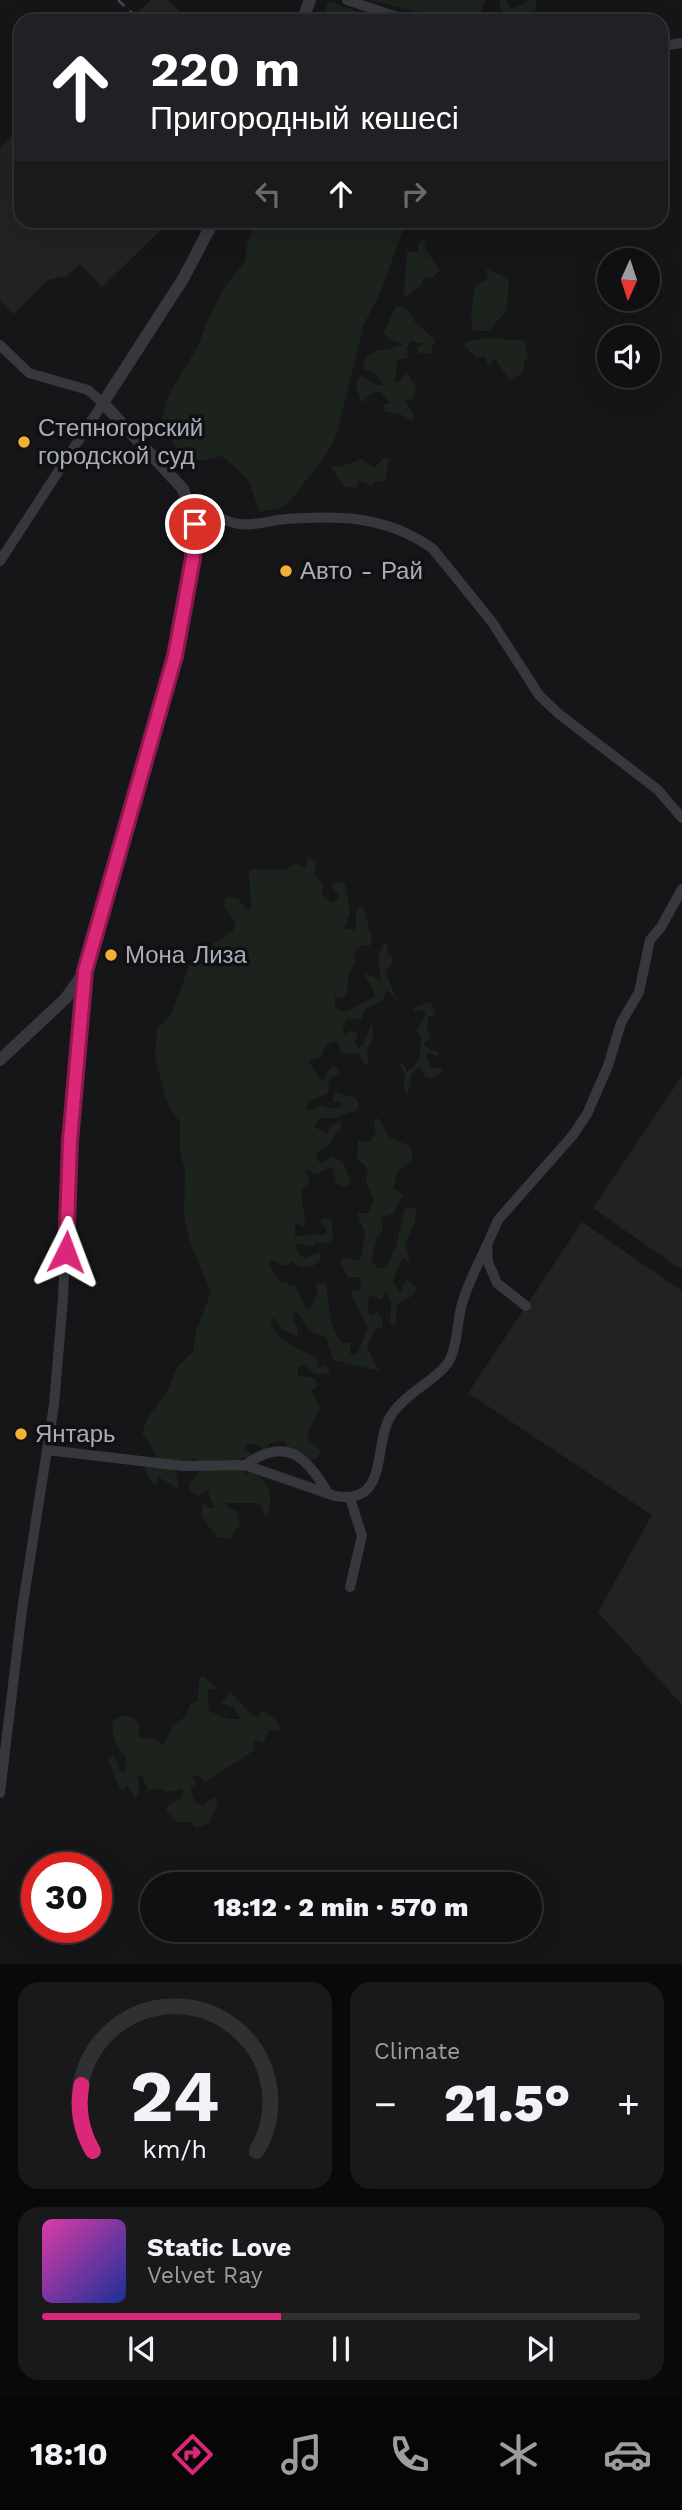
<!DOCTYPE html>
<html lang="en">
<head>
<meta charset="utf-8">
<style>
  :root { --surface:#101012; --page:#19191b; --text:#f1f3f6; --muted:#9c9d9f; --line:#303032; --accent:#db2777 }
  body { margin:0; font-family:"Work Sans",sans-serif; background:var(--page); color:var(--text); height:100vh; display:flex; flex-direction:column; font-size:26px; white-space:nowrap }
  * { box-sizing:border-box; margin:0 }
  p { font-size:23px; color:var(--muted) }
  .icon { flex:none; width:38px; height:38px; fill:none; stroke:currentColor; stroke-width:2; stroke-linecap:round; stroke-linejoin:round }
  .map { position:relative; height:1964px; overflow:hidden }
  .details { display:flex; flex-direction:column; gap:18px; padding:18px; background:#09090a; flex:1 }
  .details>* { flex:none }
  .banner { position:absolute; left:14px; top:14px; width:654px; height:214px; border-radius:21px; box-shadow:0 7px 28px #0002,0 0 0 2px var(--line); background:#202124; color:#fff; overflow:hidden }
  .needle { width:46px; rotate:183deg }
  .fabs { position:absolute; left:597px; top:248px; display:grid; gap:14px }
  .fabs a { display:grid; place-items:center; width:63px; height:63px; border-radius:50%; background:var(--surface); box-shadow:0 7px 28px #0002,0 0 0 2px var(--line); font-size:35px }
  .speed { position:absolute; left:21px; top:1852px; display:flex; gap:14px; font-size:35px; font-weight:700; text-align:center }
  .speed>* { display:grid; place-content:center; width:91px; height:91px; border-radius:50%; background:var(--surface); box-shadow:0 7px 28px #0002,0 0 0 2px var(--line); line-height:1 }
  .speed .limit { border:10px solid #d22; background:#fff; color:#111 }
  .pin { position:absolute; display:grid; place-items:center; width:60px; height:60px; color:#fff; margin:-30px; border:4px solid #fff; border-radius:50%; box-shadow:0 2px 7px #0007 }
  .me { position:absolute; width:77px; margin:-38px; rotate:3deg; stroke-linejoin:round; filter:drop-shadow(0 0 5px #0008) }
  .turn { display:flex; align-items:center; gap:24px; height:147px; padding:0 21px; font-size:32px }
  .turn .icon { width:91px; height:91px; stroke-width:2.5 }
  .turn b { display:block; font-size:49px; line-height:60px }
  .lanes { display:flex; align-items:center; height:66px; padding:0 21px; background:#0003; justify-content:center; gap:35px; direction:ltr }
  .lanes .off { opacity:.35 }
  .big { font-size:52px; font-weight:800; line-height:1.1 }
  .details .tile { flex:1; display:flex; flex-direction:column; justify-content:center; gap:10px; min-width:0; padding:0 24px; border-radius:21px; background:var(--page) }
  .details .dial { align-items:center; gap:0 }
  .dial svg { height:182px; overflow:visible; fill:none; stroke:var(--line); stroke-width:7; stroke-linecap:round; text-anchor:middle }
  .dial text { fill:var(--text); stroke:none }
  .song { display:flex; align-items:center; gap:21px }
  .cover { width:84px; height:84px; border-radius:10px; background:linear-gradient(135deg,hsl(320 70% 55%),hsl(230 70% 35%)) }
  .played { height:7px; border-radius:4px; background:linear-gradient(90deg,var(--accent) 40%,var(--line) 40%) }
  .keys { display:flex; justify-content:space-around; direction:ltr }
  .heat { display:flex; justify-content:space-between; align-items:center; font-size:38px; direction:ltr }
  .details .tiles { flex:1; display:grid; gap:18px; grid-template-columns:1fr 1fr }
  .tile:last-child { grid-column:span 2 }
  .trip { position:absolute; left:140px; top:1872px; width:402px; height:70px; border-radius:35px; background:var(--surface); box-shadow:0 7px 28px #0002,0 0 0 2px var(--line); font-weight:800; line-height:70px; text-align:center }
  .tab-bar { display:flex; height:112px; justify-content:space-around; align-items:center; background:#060607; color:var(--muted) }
  .tab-bar .icon { width:49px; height:49px }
  .tab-bar .current { color:var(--accent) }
  .tab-bar b { font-size:32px; color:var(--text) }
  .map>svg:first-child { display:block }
  .built { fill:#222225 }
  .green { fill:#1c231d }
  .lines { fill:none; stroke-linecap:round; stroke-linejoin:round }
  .minor { stroke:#37383d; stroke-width:10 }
  .tertiary { stroke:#37383d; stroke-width:12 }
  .rail { stroke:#4a4c52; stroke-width:2.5; stroke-dasharray:9 7; stroke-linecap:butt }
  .route-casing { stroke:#8e194d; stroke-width:18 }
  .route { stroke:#db2777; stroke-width:12 }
  .poi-dot { fill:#f2b134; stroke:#111113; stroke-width:2.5 }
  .labels { text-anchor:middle; stroke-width:7; stroke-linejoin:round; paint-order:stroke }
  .poi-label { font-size:24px; fill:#a8adb8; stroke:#111113; text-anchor:start }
</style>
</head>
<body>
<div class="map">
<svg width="682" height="1964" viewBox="0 0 682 1964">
  <rect width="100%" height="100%" fill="#161618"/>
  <g class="built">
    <path d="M 151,0 L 168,0 L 189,21 L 129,21 Z"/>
    <path d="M 21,127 L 21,220 L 170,221 L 102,287 L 80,264 L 67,276 L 48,280 L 14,314 L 0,301 L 0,148 Z"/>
    <path d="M 682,1076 L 682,1270 L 593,1208 Z"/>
    <path d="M 582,1222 L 682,1291 L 682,1705 L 598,1612 L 652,1515 L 468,1393 Z"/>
  </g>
  <g class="green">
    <path d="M 370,0 L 485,0 L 478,21 L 436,21 L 429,15 Z"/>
    <path d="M 499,0 L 507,0 L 511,10 L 529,0 L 536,0 L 536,9 L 529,16 L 528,21 L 503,21 Z"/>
    <path d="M 329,1 L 384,21 L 320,21 Z"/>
    <path d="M 256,221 L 406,221 L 381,291 L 364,324 L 337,434 L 327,453 L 291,500 L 280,508 L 260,512 L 248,479 L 222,456 L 204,460 L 175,460 L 176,449 L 162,418 L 168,396 L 198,346 L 208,319 L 226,285 L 245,261 L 247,245 Z"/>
    <path d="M 424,239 L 426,250 L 440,270 L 432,278 L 424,277 L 422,284 L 407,296 L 404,294 L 407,252 L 418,252 L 418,244 Z"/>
    <path d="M 486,269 L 507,278 C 512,290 505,298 507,310 L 489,331 L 473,331 L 471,317 L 475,286 L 488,279 Z"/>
    <path d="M 396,306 L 407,309 L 415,322 L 435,340 L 430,354 L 419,353 L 417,347 L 424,344 L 411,341 L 407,347 L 408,358 L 397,360 L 395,381 L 397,383 L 407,373 L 416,388 L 413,399 L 405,400 L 414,415 L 413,422 L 400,414 L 385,412 L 384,405 L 391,403 L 380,392 L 372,393 L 364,401 L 360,401 L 356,386 L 360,375 L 378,386 L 384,384 L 376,374 L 363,369 C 366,344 389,353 403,344 L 389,339 L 384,332 Z"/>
    <path d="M 488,338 L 525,341 L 528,358 L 524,360 L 523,373 L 509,380 L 495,358 L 488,366 L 485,357 L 475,357 L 464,345 L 468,341 Z"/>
    <path d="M 384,457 L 389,460 L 385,481 L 374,482 L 373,486 L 359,481 L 357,488 L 345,487 L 331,468 L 333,465 L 340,467 L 361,459 L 374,468 Z"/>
    <path d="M 309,857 L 316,863 L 314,875 L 323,884 L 322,895 L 333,903 L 340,896 L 332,887 L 333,882 L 345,883 L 350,913 L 344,928 L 355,930 L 357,909 L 363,907 C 368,915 366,925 372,937 L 370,946 L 362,945 L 353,954 L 356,961 L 348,974 L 347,993 L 342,998 L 335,996 L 335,1008 L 346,1012 L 376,996 L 363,972 L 381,980 L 378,957 L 383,943 L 387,943 L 388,954 L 392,956 L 392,964 L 385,971 L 397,1000 L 386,990 L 383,1000 L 366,1009 L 361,1019 L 347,1020 L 343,1026 L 345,1035 L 351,1030 L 358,1034 L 355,1041 L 358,1048 L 364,1044 L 372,1020 L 373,1038 L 367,1052 L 369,1065 L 364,1063 L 359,1054 L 341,1053 L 337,1041 L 326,1045 L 321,1057 L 308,1061 L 322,1081 L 331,1067 L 336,1067 L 339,1073 L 329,1079 L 328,1093 L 308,1102 L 306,1110 L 314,1110 L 322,1105 L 330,1109 L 341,1107 L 342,1102 L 333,1102 L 335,1092 L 356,1098 L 359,1103 L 357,1110 L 335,1118 L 321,1118 L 314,1126 L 327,1135 L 331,1126 L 340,1121 L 341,1129 L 336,1132 L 332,1142 L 317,1153 L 316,1160 L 323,1163 L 331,1156 L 343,1162 L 351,1182 L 346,1187 L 336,1184 L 332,1167 L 315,1174 L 304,1169 L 310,1181 L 301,1190 L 305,1223 L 304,1226 L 295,1223 L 295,1236 L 326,1234 L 327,1229 L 320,1222 L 325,1217 L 332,1221 L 333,1240 L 326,1244 L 316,1242 L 312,1247 L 299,1244 L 295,1246 L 299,1254 L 306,1258 L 319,1251 L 321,1259 L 313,1266 L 300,1268 L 292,1262 L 285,1266 L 271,1260 L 269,1265 L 280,1282 L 296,1286 L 306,1309 L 311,1309 L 318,1292 L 315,1284 L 325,1283 C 330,1304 328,1324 342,1343 L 350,1343 L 350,1354 L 357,1354 L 368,1328 L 351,1293 L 353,1290 L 360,1291 L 361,1277 L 348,1277 L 340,1261 L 343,1258 L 358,1261 L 361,1258 L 365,1233 L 357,1213 L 369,1213 L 374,1199 L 366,1183 L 368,1169 L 357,1158 L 358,1140 L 369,1142 L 376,1134 L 374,1120 L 378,1118 L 389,1137 L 411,1147 L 413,1159 L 398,1171 L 393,1188 L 403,1195 L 393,1214 L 381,1217 L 383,1232 L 377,1237 L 371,1260 L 378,1268 L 386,1267 L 396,1246 L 405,1209 L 416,1207 L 415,1223 L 405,1244 L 410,1263 L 402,1257 L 393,1281 L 400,1292 L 407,1280 L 416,1287 L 414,1295 L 397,1304 L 395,1327 L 390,1322 L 391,1304 L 386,1291 L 381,1300 L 369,1295 L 368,1314 L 371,1316 L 377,1312 L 383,1322 L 382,1329 L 376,1328 L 367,1348 L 379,1371 L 333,1360 L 326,1337 L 310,1331 L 298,1313 L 294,1313 L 293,1321 L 298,1328 L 297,1336 L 282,1330 L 275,1318 L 271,1320 C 271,1339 302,1350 317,1358 L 319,1368 L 326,1365 L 330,1371 L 325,1375 L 315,1374 L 303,1364 L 298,1368 L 298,1376 L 314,1378 L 319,1385 L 311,1391 L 320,1407 L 307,1434 L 309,1440 L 320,1451 L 317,1458 L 311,1460 L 287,1448 L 284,1441 L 270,1443 L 265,1451 L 258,1445 L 248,1444 L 244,1448 L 253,1455 L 239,1459 L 247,1475 L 250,1468 C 267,1483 276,1493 267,1515 L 264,1515 L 259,1503 L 226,1503 L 227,1507 L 237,1511 L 240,1524 L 230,1539 L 217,1537 L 201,1516 L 203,1503 L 209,1508 L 214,1508 L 207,1489 L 198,1496 L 191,1492 L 189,1484 L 200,1470 L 199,1462 L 194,1458 L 183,1465 L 174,1460 L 179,1491 C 172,1483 165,1483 158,1476 L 157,1484 L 152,1483 L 144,1467 L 156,1467 L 155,1453 L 142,1433 L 149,1415 L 166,1394 L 177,1368 L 193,1352 L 196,1331 L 211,1292 L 191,1246 L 184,1215 L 185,1171 L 180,1151 L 180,1123 L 167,1102 L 155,1058 L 157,1029 L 171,1015 L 190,963 L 201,964 L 215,942 L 224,939 L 226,933 L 232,932 L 236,923 L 224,907 L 226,897 L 238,899 L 247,909 L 251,908 L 249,872 L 252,869 L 285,870 L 295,863 L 305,868 Z"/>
    <path d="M 431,1002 L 435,1011 L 434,1016 L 429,1016 L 427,1029 L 431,1037 L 423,1044 L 431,1051 L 438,1051 L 438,1056 L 427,1053 L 426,1056 L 431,1067 L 441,1068 L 443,1072 L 431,1079 L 424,1076 L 421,1068 L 415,1068 L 416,1073 L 412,1073 L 408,1094 L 404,1089 L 405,1074 L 399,1063 L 403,1063 L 407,1072 L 419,1061 L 421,1040 L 417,1030 L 426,1014 L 422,1010 L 415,1012 L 412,1008 Z"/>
    <path d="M 204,1677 L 218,1688 L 208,1690 L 209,1711 L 229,1719 L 242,1719 L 233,1707 L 221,1703 L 231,1692 L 252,1716 L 257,1717 L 263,1711 L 277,1721 L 281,1731 L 269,1730 L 263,1743 L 258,1740 L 253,1742 L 255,1749 C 241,1761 221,1770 205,1782 L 200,1776 L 192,1776 L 196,1785 L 190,1786 L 195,1803 L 203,1806 L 214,1797 L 218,1804 L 210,1823 L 196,1828 L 190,1822 L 177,1822 L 166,1811 L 168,1805 L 181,1798 L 183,1789 L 168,1792 L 156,1788 L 149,1791 L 141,1774 L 138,1778 L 139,1793 L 135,1798 L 127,1785 L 124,1790 L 119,1787 L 108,1759 L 114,1755 L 120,1771 L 125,1773 L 126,1756 C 116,1750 111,1733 113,1721 L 122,1715 L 133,1718 L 140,1727 L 138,1735 L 142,1739 L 152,1738 L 164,1745 L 173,1725 L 185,1717 L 191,1703 L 198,1701 L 199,1678 Z"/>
  </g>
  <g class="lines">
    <g class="minor">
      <path d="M 347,0 L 409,21"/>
      <path d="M 662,46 L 682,43"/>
      <path d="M 0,345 L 29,373 L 88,390 L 103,403 L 0,561"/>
      <path d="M 190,503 C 204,509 219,519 234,523 C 246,527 265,522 277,520 C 334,515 385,514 433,549 L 492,622 L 539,695 L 559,714 L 658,790 L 682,818"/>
      <path d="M 526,1306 L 497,1283 L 488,1262 L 487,1245 L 498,1220 L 573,1135 L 587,1114 L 608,1066 L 621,1023 L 639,992 L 650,940 L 661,927 L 682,889"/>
      <path d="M 47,1450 L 183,1466 L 245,1465 L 335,1496 C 387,1505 374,1452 388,1421 C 399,1395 443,1378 451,1357 C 458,1341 457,1321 462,1304 C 468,1283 478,1264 487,1245"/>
      <path d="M 245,1465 C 286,1436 306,1456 328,1493"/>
      <path d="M 350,1587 L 362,1536 L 350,1498"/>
      <path d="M 0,1793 L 22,1610 L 54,1405 L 63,1298 L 70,1141 L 85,972"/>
    </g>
    <g class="tertiary">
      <path d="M 302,21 L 310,0"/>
      <path d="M 0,1060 L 66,998 L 85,971 L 164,699 L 185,608 L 195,537 L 195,524 L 183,489 L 103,403 L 183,279 L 214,220"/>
    </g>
    <path class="rail" d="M 118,0 L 132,13"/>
  </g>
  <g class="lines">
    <defs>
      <path id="route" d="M 66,1252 L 70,1141 L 85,971 L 175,656 L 193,558 L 195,524"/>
    </defs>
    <use href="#route" class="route-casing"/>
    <use href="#route" class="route"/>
  </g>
  <g class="poi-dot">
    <circle cx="24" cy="442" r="7"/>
    <circle cx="286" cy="571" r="7"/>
    <circle cx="111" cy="955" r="7"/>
    <circle cx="21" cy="1434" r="7"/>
  </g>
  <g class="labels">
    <g class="poi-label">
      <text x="38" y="436">Степногорский<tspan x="38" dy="28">городской суд</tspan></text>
      <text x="300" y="579">Авто - Рай</text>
      <text x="125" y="963">Мона Лиза</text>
      <text x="35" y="1442">Янтарь</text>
    </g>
  </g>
</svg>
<div class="fabs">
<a><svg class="needle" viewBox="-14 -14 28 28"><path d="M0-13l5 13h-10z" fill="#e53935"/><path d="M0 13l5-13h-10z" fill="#9c9d9f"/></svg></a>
<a><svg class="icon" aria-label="sound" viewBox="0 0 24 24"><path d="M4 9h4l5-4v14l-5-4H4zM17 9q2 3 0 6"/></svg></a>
</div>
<div class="speed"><div class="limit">30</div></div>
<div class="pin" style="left:195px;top:524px;background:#d93025"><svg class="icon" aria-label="arrive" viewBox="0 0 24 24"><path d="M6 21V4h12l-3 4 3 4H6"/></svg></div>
<svg class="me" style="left:66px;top:1252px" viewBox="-20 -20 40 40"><path d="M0-17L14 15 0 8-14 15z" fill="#db2777" stroke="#fff" stroke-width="4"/></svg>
<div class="trip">18:12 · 2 min · 570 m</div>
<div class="banner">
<div class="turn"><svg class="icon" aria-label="ahead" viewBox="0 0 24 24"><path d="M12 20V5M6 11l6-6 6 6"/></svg><div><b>220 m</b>Пригородный көшесі</div></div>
<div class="lanes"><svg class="icon off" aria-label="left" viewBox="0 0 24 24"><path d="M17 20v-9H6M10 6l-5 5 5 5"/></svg><svg class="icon" aria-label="ahead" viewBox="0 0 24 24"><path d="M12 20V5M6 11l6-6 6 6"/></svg><svg class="icon off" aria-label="right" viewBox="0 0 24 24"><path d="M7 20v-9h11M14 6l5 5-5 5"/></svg></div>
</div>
</div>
<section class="details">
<div class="tiles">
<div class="tile dial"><svg viewBox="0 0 100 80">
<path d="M14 69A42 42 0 1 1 86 69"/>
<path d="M14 69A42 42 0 0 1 9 40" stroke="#db2777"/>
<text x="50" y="56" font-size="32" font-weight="700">24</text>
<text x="50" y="72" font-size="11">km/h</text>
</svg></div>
<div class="tile"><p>Climate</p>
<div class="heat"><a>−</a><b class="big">21.5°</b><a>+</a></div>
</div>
<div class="tile">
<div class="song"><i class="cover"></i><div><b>Static Love</b><p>Velvet Ray</p></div></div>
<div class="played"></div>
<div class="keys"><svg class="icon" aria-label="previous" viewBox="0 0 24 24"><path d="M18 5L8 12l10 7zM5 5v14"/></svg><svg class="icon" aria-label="pause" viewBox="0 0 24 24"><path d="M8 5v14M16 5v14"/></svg><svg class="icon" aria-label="next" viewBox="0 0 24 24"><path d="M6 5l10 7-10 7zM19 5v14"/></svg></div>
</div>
</div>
</section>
<nav class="tab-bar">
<b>18:10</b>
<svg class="icon current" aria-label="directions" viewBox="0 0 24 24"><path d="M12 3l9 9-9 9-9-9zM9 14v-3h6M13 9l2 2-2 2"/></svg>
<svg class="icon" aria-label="music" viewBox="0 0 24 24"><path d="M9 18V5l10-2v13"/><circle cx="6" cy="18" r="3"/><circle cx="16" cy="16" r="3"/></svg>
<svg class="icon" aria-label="phone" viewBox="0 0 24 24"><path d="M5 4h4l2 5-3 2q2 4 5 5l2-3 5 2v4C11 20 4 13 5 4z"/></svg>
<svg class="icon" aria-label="climate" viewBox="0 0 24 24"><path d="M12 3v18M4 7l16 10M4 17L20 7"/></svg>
<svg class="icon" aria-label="car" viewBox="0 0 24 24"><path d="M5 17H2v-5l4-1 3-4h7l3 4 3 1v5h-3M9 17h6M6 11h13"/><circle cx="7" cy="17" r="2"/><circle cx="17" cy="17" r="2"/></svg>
</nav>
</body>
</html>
